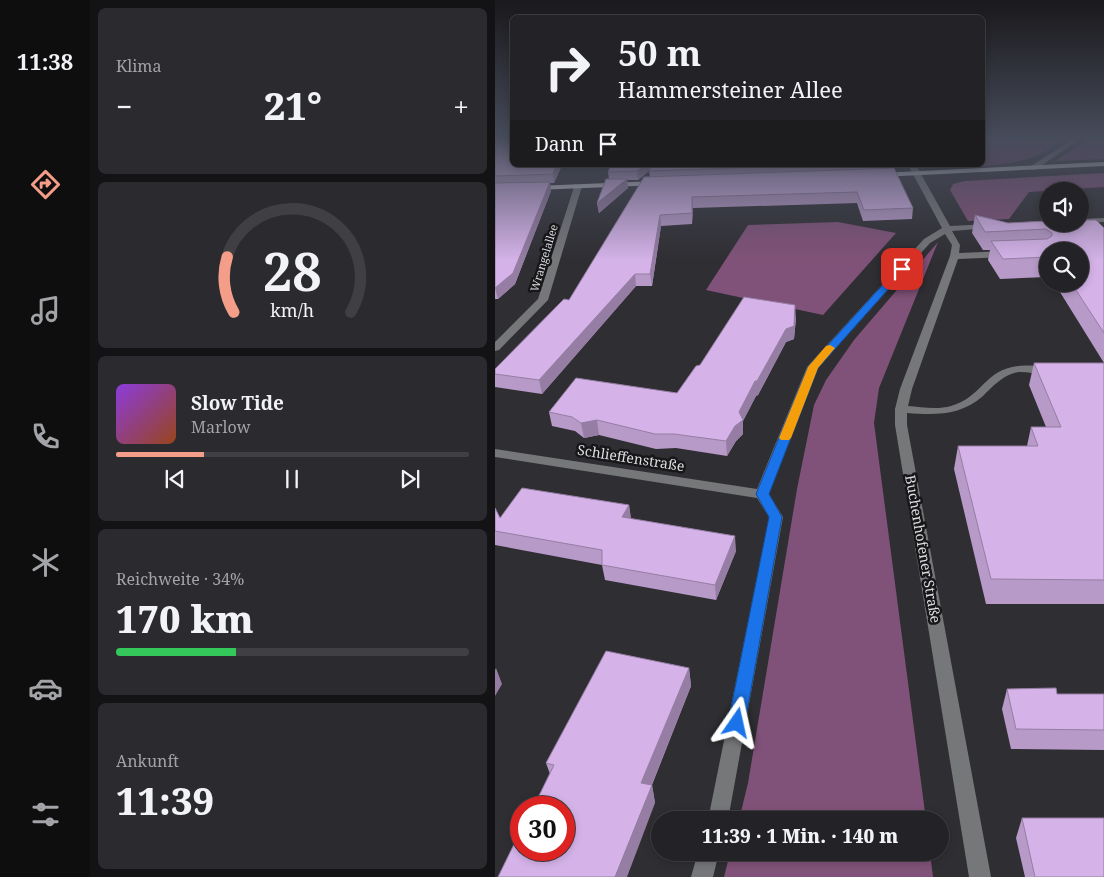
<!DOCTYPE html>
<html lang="de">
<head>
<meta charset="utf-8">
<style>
  :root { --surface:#232226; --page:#2b2a2e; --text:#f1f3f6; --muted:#a3a4a7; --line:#403f43; --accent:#f49e8a }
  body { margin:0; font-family:"Noto Serif",serif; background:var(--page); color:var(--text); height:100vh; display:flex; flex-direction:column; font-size:19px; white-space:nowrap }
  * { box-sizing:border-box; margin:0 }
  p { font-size:16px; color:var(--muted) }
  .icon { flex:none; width:28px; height:28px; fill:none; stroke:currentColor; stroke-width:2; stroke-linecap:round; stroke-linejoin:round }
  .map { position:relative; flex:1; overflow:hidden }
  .side { display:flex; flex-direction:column; gap:8px; padding:8px; background:#131315; width:405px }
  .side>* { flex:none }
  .banner { position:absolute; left:15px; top:15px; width:475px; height:152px; border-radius:8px; box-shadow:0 2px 8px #0003,0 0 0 1px var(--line); background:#232226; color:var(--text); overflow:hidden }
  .controls { position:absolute; left:544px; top:182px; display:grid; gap:10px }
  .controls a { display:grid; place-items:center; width:50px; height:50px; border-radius:50%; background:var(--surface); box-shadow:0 2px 8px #0003,0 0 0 1px var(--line); font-size:25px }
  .speed { position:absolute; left:15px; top:796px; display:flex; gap:10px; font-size:25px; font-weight:700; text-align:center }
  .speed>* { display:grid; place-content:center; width:65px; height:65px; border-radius:50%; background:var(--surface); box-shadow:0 2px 8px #0003,0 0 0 1px var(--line); line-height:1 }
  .speed .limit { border:8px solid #d22; background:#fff; color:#111 }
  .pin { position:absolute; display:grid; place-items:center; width:42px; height:42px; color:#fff; margin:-21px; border-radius:10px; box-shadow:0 2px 8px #0006 }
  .me { position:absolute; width:55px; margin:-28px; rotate:11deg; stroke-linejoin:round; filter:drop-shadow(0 0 4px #0008) }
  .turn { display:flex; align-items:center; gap:18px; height:105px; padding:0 25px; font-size:22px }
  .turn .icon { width:65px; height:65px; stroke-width:2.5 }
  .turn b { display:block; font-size:35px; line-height:42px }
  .then { display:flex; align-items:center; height:48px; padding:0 25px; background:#0003; gap:10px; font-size:19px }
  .big { font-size:38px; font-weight:800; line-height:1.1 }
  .side .widget { flex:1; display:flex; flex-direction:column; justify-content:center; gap:8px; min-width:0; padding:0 18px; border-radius:8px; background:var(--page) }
  .side .dial { align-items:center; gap:0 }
  .dial svg { height:130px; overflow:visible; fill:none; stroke:var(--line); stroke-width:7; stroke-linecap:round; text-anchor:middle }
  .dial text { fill:var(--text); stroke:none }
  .song { display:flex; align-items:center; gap:15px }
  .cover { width:60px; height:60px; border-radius:8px; background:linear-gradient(135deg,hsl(270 70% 55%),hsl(20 70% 35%)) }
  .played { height:5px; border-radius:2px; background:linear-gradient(90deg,var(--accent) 25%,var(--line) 25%) }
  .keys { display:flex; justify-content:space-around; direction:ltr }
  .heat { display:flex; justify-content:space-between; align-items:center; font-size:28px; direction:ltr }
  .charge { height:8px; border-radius:4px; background:linear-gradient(90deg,#34c759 34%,var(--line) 0) }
  .trip { position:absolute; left:156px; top:811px; width:298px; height:50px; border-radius:25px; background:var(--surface); box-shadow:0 2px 8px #0003,0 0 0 1px var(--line); font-weight:800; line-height:50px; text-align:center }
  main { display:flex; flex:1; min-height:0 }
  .dock { display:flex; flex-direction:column; width:90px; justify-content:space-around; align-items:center; background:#0e0e0f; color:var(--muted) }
  .dock .icon { width:35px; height:35px }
  .dock .current { color:var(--accent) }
  .dock b { font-size:22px; color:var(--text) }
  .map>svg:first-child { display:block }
  .green { fill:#693f62 }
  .forest { fill:#815279 }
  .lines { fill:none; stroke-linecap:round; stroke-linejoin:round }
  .minor { fill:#767779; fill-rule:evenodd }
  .major { fill:#bebfc4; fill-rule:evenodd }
  .wall { fill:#b79ac8 }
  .shaded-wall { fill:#957da3 }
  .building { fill:#d5b3e9; stroke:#957da3 }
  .route { fill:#1a73e8; stroke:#114b97 }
  .slow { fill:#f59e0b }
  .labels { text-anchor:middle; stroke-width:5; stroke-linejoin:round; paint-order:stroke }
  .far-street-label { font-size:11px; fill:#dedde0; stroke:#171719 }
  .street-label { font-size:14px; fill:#dedde0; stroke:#171719 }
</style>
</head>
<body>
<main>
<nav class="dock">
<b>11:38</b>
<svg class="icon current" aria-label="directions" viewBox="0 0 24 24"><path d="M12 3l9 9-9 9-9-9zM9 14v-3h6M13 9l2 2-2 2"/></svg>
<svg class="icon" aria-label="music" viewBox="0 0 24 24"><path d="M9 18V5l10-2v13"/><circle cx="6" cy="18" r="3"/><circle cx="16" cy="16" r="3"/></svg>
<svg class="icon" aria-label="phone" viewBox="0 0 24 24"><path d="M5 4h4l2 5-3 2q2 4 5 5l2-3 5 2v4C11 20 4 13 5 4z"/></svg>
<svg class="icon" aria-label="climate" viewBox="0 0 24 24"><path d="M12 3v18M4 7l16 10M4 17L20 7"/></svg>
<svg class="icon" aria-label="car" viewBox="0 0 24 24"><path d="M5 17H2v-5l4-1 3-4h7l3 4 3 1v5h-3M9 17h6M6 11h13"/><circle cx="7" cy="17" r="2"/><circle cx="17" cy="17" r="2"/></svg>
<svg class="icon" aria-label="filters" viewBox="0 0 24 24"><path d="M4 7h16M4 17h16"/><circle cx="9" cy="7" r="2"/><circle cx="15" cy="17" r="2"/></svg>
</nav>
<section class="side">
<div class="widget"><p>Klima</p>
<div class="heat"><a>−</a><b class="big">21°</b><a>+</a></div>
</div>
<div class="widget dial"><svg viewBox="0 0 100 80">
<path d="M14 69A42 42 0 1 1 86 69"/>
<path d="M14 69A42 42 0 0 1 10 35" stroke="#f49e8a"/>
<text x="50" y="56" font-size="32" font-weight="700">28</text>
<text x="50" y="72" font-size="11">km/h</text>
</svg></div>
<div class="widget">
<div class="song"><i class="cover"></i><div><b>Slow Tide</b><p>Marlow</p></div></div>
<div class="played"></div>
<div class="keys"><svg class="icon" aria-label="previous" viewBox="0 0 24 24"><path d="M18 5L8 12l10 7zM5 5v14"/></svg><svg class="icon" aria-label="pause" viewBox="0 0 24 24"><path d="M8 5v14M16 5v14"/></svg><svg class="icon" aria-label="next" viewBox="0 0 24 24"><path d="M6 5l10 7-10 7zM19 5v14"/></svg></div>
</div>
<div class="widget"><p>Reichweite · 34%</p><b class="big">170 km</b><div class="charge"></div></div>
<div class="widget"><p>Ankunft</p><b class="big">11:39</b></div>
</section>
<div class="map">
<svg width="609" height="877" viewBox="0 0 609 877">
  <rect width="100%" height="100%" fill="#2f2e33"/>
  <g class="green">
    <path d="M 488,139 L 570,139 C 559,146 548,154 536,158 C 514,165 455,171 434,165 L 488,165 Z"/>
    <path d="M 594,139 L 609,139 L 609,159 L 560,161 Z"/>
  </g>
  <g class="forest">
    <path d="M 609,173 L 609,187 L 534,192 L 514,219 L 473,221 L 455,190 L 458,184 L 470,181 Z"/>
    <path d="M 343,222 L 401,233 L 328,315 L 211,290 L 253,225 Z"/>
    <path d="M 443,242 L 384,388 L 379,423 L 431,820 L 244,820 L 253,783 L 302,489 L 319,405 L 331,380 L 359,340 Z"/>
    <path d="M 235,853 L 435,853 L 438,877 L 229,877 Z"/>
  </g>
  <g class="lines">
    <g class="minor">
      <path d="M 578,139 L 585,139 L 540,170 L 533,168 Z"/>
      <path d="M 413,165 L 421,165 L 455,226 L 495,224 L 499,226 L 495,228 L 457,231 L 465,245 L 464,253 L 511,251 L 515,254 L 511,257 L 463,259 L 417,389 L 413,406 C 426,407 442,410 456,406 C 493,395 489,361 541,366 C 548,366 555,365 560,370 C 551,379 530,369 519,373 C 506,377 497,387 488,396 C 465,416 441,415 412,413 L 412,425 L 496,877 L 474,877 L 400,425 L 400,409 L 405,389 L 455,256 L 457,245 L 450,234 L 435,243 L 323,368 L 274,494 L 288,517 L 233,820 L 213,820 L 274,517 L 262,498 L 0,457 L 0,449 L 262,489 L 312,367 L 429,239 L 447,228 Z"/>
      <path d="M 80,184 L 87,186 L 53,300 L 4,350 L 0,351 L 0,342 L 43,299 Z"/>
      <path d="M 609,218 L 609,222 L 585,223 L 585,219 Z"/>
      <path d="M 203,852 L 224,852 L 218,877 L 196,877 Z"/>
    </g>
    <g class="major">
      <path d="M 609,162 L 609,166 L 385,177 L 381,175 L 385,173 Z"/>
      <path d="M 162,181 L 165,181 L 165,185 L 40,190 L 36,188 L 40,186 Z"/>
    </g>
  </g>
  <g class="wall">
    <path d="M 0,139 L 18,165 L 67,165 L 59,183 L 55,183 L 56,191 L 20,284 L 3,299 L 0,299 Z"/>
    <path d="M 116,165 L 395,165 L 395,168 L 418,208 L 417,219 L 368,221 L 362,203 L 198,208 L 197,224 L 166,226 L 157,286 L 141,286 L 47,394 L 0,387 L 0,374 L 74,300 L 155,177 L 154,171 L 155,170 L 143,180 L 132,180 L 133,188 L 104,213 L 102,203 L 114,179 L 113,172 Z"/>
    <path d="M 480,215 L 513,223 L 609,228 L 609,363 L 560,284 L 585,284 L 585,251 L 552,251 L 552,277 L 505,279 L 493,260 L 495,250 L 488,250 L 477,233 Z"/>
    <path d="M 301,318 L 299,339 L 291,342 L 263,395 L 261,396 L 248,421 L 248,434 L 241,441 L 232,456 L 181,448 L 161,449 L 104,435 L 89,438 L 80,431 L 57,426 L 54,412 L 182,393 Z"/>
    <path d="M 539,363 L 609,363 L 609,604 L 491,604 L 459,469 L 463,446 L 532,446 L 536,427 L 551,427 L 534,385 Z"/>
    <path d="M 134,505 L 136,519 L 241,551 L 221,600 L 110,580 L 107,565 L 0,545 L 0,508 L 5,518 Z"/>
    <path d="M 194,668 L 196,686 L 157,785 L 160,803 L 55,774 L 51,763 Z"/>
    <path d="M 512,689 L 562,694 L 609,694 L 609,750 L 516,749 L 507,709 Z"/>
    <path d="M 527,818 L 609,877 L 530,877 L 521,838 Z"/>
  </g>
  <g class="shaded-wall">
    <path d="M 61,165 L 67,165 L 59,183 L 58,174 Z"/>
    <path d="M 149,165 L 161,165 L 143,180 L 142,171 Z"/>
    <path d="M 132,179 L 133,188 L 104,213 L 102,203 Z"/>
    <path d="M 55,182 L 56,191 L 20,284 L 3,299 L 0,288 Z"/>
    <path d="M 197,197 L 198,208 L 197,224 Z"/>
    <path d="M 165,215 L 166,226 L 157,286 L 155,274 Z"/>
    <path d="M 140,274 L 141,286 L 47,394 L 44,380 Z"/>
    <path d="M 300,305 L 301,318 L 299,339 L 291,342 L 263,395 L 261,396 L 248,421 L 248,434 L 241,441 L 232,456 L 231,441 L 244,412 Z"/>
    <path d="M 102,420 L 104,435 L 89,438 L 86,423 Z"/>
    <path d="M 134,505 L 136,520 L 127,517 Z"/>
    <path d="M 240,536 L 241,551 L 221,600 L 220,585 Z"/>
    <path d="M 1,668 L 7,684 L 0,696 L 0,670 Z"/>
    <path d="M 194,668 L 196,686 L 150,801 L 146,783 Z"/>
    <path d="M 157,785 L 160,803 L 132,877 L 120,877 Z"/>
  </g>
  <g class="building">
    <path d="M 0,139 L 18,139 L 18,165 L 61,165 L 58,174 L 0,176 Z"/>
    <path d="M 116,165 L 149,165 L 142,171 L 113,172 Z"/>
    <path d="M 158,165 L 316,165 L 154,171 Z"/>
    <path d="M 399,168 L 418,208 L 369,210 L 362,192 L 197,197 L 197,213 L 165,215 L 155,274 L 140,274 L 44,380 L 0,374 L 0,369 L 69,299 L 74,300 L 149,177 Z"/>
    <path d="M 111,179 L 132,179 L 102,203 Z"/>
    <path d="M 55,182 L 18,273 L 0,288 L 0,183 Z"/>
    <path d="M 480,215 L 513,223 L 552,221 L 552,224 L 585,224 L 585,220 L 601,220 L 609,228 L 609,333 L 577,284 L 585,284 L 585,251 L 552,251 L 552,257 L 508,259 L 496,241 L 552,239 L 557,236 L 557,233 L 551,229 L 490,232 Z"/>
    <path d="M 249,297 L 300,305 L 299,326 L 291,329 L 262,381 L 260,381 L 244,412 L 248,420 L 240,426 L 231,441 L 179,434 L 160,434 L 102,420 L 86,423 L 77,417 L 54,412 L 81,378 L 182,393 L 201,366 L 205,365 Z"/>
    <path d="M 539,363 L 609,363 L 609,580 L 496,579 L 463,446 L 543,446 L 536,427 L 566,427 Z"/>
    <path d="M 27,488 L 134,505 L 127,517 L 240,536 L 220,585 L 107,565 L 107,550 L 0,531 L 0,508 L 5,518 Z"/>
    <path d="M 111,651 L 194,668 L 146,783 L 157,785 L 120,877 L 3,877 L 26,830 L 26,850 L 69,850 L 69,808 L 38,808 L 59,765 L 51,763 Z"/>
    <path d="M 561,688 L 562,694 L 609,694 L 609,730 L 521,729 L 512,689 Z"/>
    <path d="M 527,818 L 609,818 L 609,877 L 540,877 Z"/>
  </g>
  <linearGradient id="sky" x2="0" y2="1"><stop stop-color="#1a191c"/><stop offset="0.53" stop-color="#474c5b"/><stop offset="1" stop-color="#474c5b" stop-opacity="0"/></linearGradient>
  <rect width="609" height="261" fill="url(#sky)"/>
  <path class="route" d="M 404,267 L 411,269 L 323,368 L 274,494 L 287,517 L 250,723 L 248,728 L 242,730 L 236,728 L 233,723 L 274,517 L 261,494 L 313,367 Z"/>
  <path class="slow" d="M 335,345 L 340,348 L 323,368 L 296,438 L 294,440 L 286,440 L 284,438 L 313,367 L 331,346 Z"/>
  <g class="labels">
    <g class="far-street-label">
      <text transform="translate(49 258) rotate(-73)" y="4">Wrangelallee</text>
    </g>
    <g class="street-label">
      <text transform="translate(136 458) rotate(9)" y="5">Schlieffenstraße</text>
      <text transform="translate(428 549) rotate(80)" y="5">Buchenhofener Straße</text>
    </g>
  </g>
</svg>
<div class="controls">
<a><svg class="icon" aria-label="sound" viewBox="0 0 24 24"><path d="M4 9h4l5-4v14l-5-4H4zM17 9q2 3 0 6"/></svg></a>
<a><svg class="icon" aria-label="search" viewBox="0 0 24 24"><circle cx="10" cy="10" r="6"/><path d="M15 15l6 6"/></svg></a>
</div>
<div class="speed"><div class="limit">30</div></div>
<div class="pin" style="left:407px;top:269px;background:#d93025"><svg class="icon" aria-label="arrive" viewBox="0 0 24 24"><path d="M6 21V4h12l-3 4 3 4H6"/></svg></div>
<svg class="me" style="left:242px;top:723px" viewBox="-20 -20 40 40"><path d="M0-17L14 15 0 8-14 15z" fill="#1a73e8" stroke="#fff" stroke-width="4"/></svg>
<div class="trip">11:39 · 1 Min. · 140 m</div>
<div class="banner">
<div class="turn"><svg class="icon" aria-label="right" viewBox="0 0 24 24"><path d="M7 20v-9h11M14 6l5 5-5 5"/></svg><div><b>50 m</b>Hammersteiner Allee</div></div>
<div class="then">Dann<svg class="icon" aria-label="arrive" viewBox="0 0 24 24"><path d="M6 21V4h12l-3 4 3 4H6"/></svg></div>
</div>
</div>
</main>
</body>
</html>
